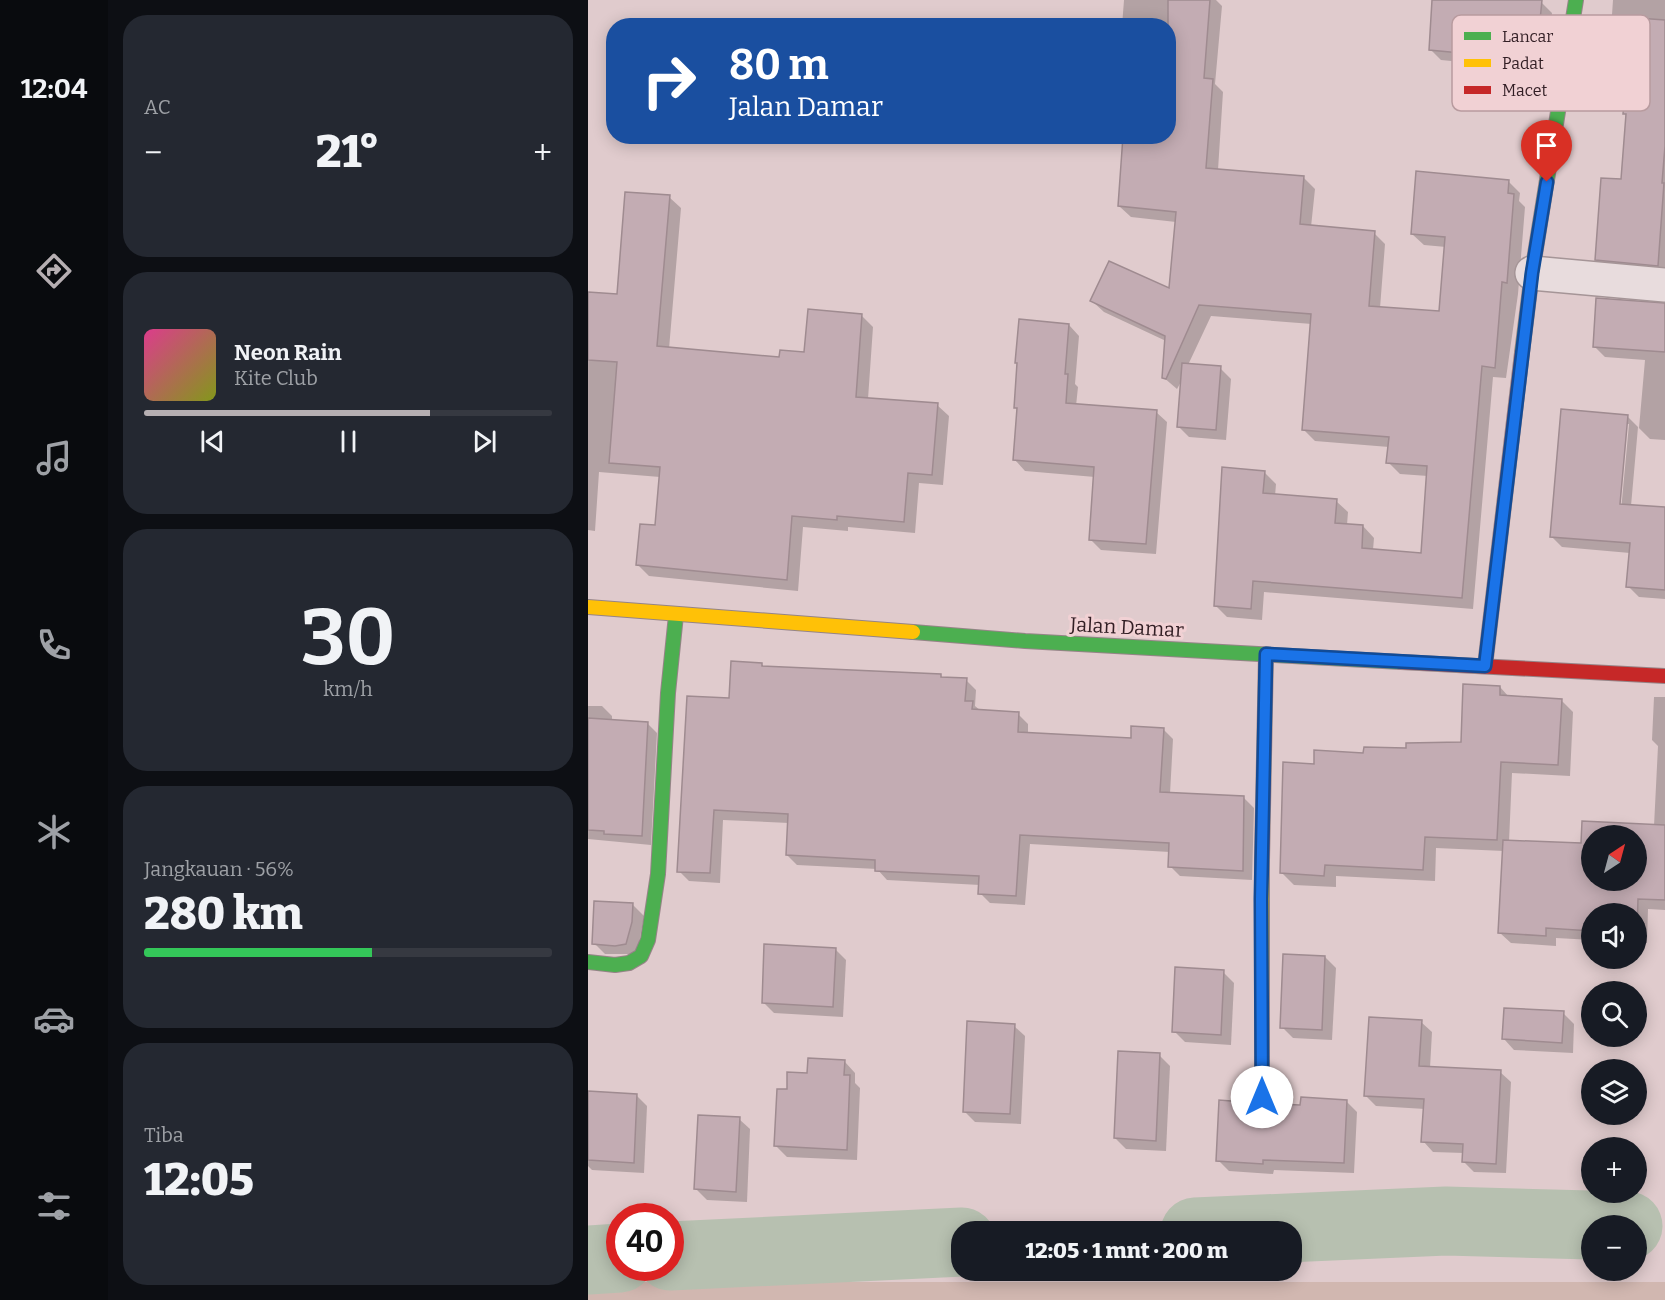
<!DOCTYPE html>
<html lang="id">
<head>
<meta charset="utf-8">
<style>
  :root { --surface:#171b24; --page:#242831; --text:#f1f3f6; --muted:#9ea1a6; --line:#363941; --accent:#b6afb2 }
  body { margin:0; font-family:Bitter,serif; background:var(--page); color:var(--text); height:100vh; display:flex; flex-direction:column; font-size:22px; white-space:nowrap }
  * { box-sizing:border-box; margin:0 }
  p { font-size:20px; color:var(--muted) }
  .icon { flex:none; width:33px; height:33px; fill:none; stroke:currentColor; stroke-width:2; stroke-linecap:round; stroke-linejoin:round }
  .map { position:relative; flex:1; overflow:hidden }
  .details { display:flex; flex-direction:column; gap:15px; padding:15px; background:#0d0f14; width:480px }
  .details>* { flex:none }
  .guide { position:absolute; left:18px; top:18px; width:570px; height:126px; border-radius:24px; box-shadow:0 3px 15px #0003; background:#1a4fa0; color:#fff; overflow:hidden }
  .needle { width:39px; rotate:36deg }
  .fabs { position:absolute; left:993px; top:825px; display:grid; gap:12px }
  .fabs a { display:grid; place-items:center; width:66px; height:66px; border-radius:50%; background:var(--surface); box-shadow:0 3px 15px #0003; font-size:30px }
  .speed { position:absolute; left:18px; top:1203px; display:flex; gap:12px; font-size:30px; font-weight:700; text-align:center }
  .speed>* { display:grid; place-content:center; width:78px; height:78px; border-radius:50%; background:var(--surface); box-shadow:0 3px 15px #0003; line-height:1 }
  .speed .limit { border:9px solid #d22; background:#fff; color:#111 }
  .pin { position:absolute; display:grid; place-items:center; width:51px; height:51px; color:#fff; margin:-62px -26px; border-radius:50% 50% 50% 0; rotate:-45deg; box-shadow:0 0 6px #0007 }
  .pin .icon { rotate:45deg }
  .me { position:absolute; width:66px; margin:-33px; rotate:0deg; stroke-linejoin:round; filter:drop-shadow(0 0 4px #0008) }
  .turn { display:flex; align-items:center; gap:21px; height:126px; padding:0 24px; font-size:27px }
  .turn .icon { width:78px; height:78px; stroke-width:2.5 }
  .turn b { display:block; font-size:42px; line-height:51px }
  .big { font-size:45px; font-weight:800; line-height:1.1 }
  .details .card { flex:1; display:flex; flex-direction:column; justify-content:center; gap:9px; min-width:0; padding:0 21px; border-radius:24px; background:var(--page) }
  .details .dial { align-items:center; gap:0 }
  .dial b { font-size:78px; line-height:1 }
  .song { display:flex; align-items:center; gap:18px }
  .cover { width:72px; height:72px; border-radius:9px; background:linear-gradient(135deg,hsl(330 70% 55%),hsl(70 70% 35%)) }
  .played { height:6px; border-radius:3px; background:linear-gradient(90deg,var(--accent) 70%,var(--line) 70%) }
  .keys { display:flex; justify-content:space-around; direction:ltr }
  .heat { display:flex; justify-content:space-between; align-items:center; font-size:33px; direction:ltr }
  .charge { height:9px; border-radius:4px; background:linear-gradient(90deg,#34c759 56%,var(--line) 0) }
  .trip { position:absolute; left:363px; top:1221px; width:351px; height:60px; border-radius:24px; background:var(--surface); box-shadow:0 3px 15px #0003; font-weight:800; line-height:60px; text-align:center }
  main { display:flex; flex:1; min-height:0 }
  .tab-bar { display:flex; flex-direction:column; width:108px; justify-content:space-around; align-items:center; background:#090b0e; color:var(--muted) }
  .tab-bar .icon { width:42px; height:42px }
  .tab-bar .current { color:var(--accent) }
  .tab-bar b { font-size:27px; color:var(--text) }
  .map>svg:first-child { display:block }
  .green { fill:#d1b7b0 }
  .shadow { fill:#0003; fill-rule:evenodd }
  .lines { fill:none; stroke-linecap:round; stroke-linejoin:round }
  .river { stroke:#b7c0b0; stroke-width:69 }
  .building { fill:#c3acb3; stroke:#9f8b90; stroke-width:1.5; fill-rule:evenodd }
  .street-casing { stroke:#a59597; stroke-width:36 }
  .fast-casing { stroke:#958487; stroke-width:16 }
  .slow-casing { stroke:#958487; stroke-width:16 }
  .jam-casing { stroke:#958487; stroke-width:16 }
  .street { stroke:#e8dcdd; stroke-width:33 }
  .fast { stroke:#4caf50; stroke-width:14 }
  .slow { stroke:#ffc107; stroke-width:14 }
  .jam { stroke:#c62828; stroke-width:14 }
  .route-casing { stroke:#114b97; stroke-width:15 }
  .route { stroke:#1a73e8; stroke-width:10 }
  .labels { text-anchor:middle; stroke-width:6; stroke-linejoin:round; paint-order:stroke }
  .street-label { font-size:20px; fill:#321e24; stroke:#f1d1d4 }
  .key { fill:#f1d1d4; stroke:#b89b9f; stroke-width:1.5 }
  .key-label { font-size:16px; fill:#321e24 }
</style>
</head>
<body>
<main>
<nav class="tab-bar">
<b>12:04</b>
<svg class="icon current" aria-label="directions" viewBox="0 0 24 24"><path d="M12 3l9 9-9 9-9-9zM9 14v-3h6M13 9l2 2-2 2"/></svg>
<svg class="icon" aria-label="music" viewBox="0 0 24 24"><path d="M9 18V5l10-2v13"/><circle cx="6" cy="18" r="3"/><circle cx="16" cy="16" r="3"/></svg>
<svg class="icon" aria-label="phone" viewBox="0 0 24 24"><path d="M5 4h4l2 5-3 2q2 4 5 5l2-3 5 2v4C11 20 4 13 5 4z"/></svg>
<svg class="icon" aria-label="climate" viewBox="0 0 24 24"><path d="M12 3v18M4 7l16 10M4 17L20 7"/></svg>
<svg class="icon" aria-label="car" viewBox="0 0 24 24"><path d="M5 17H2v-5l4-1 3-4h7l3 4 3 1v5h-3M9 17h6M6 11h13"/><circle cx="7" cy="17" r="2"/><circle cx="17" cy="17" r="2"/></svg>
<svg class="icon" aria-label="filters" viewBox="0 0 24 24"><path d="M4 7h16M4 17h16"/><circle cx="9" cy="7" r="2"/><circle cx="15" cy="17" r="2"/></svg>
</nav>
<section class="details">
<div class="card"><p>AC</p>
<div class="heat"><a>−</a><b class="big">21°</b><a>+</a></div>
</div>
<div class="card">
<div class="song"><i class="cover"></i><div><b>Neon Rain</b><p>Kite Club</p></div></div>
<div class="played"></div>
<div class="keys"><svg class="icon" aria-label="previous" viewBox="0 0 24 24"><path d="M18 5L8 12l10 7zM5 5v14"/></svg><svg class="icon" aria-label="pause" viewBox="0 0 24 24"><path d="M8 5v14M16 5v14"/></svg><svg class="icon" aria-label="next" viewBox="0 0 24 24"><path d="M6 5l10 7-10 7zM19 5v14"/></svg></div>
</div>
<div class="card dial"><b>30</b><p>km/h</p></div>
<div class="card"><p>Jangkauan · 56%</p><b class="big">280 km</b><div class="charge"></div></div>
<div class="card"><p>Tiba</p><b class="big">12:05</b></div>
</section>
<div class="map">
<svg width="1077" height="1300" viewBox="0 0 1077 1300">
  <rect width="100%" height="100%" fill="#e0cbcd"/>
  <rect class="green" x="0" y="1282" width="1077" height="18"/>
  <g class="shadow">
    <path d="M 536,0 L 628,0 L 634,6 L 627,84 L 635,92 L 630,170 L 715,177 L 727,189 L 723,227 L 786,233 L 797,244 L 792,308 L 852,313 L 858,247 L 836,245 L 824,234 L 920,181 L 932,193 L 931,201 L 937,207 L 930,294 L 918,378 L 905,377 L 885,609 L 676,592 L 674,620 L 639,617 L 627,605 L 676,472 L 688,484 L 687,496 L 748,501 L 760,512 L 759,525 L 775,526 L 786,538 L 785,550 L 834,554 L 840,476 L 812,474 L 800,462 L 801,447 L 727,441 L 716,430 L 724,324 L 623,316 L 600,365 L 632,368 L 643,379 L 638,440 L 601,437 L 590,426 L 594,380 L 589,389 L 575,377 L 578,341 L 516,312 L 504,301 L 583,291 L 588,222 L 543,217 L 531,206 L 536,143 L 530,137 L 580,136 L 580,26 L 534,26 Z"/>
    <path d="M 846,0 L 925,0 L 953,2 L 964,13 L 960,51 L 905,46 L 904,65 L 853,60 L 842,49 Z"/>
    <path d="M 1025,0 L 1077,0 L 1077,275 L 1019,269 L 1009,259 L 1034,181 L 1039,116 L 1036,113 L 1042,55 L 1032,54 L 1022,44 Z"/>
    <path d="M 81,197 L 93,208 L 81,349 L 192,359 L 217,354 L 273,315 L 285,327 L 280,399 L 349,405 L 361,416 L 355,485 L 331,483 L 327,533 L 260,527 L 260,531 L 215,527 L 210,591 L 61,576 L 50,565 L 68,527 L 72,477 L 11,472 L 7,531 L 0,530 L 0,294 L 30,296 Z"/>
    <path d="M 1077,305 L 1077,440 L 1062,439 L 1050,427 L 1043,506 L 1077,509 L 1077,599 L 1051,597 L 1040,586 L 1042,553 L 974,547 L 963,536 L 1039,416 L 1051,428 L 1057,360 L 1017,357 L 1006,346 ZM 1037,424 L 1041,424 L 1033,511 L 1030,511 Z"/>
    <path d="M 481,325 L 491,336 L 487,384 L 490,387 L 488,406 L 568,412 L 579,422 L 568,554 L 513,550 L 502,539 L 507,477 L 437,471 L 427,460 L 430,410 L 427,407 Z"/>
    <path d="M 173,664 L 176,667 L 353,676 L 355,679 L 378,680 L 388,690 L 387,706 L 393,711 L 430,714 L 440,724 L 440,734 L 544,739 L 575,729 L 585,739 L 582,794 L 656,798 L 666,808 L 664,880 L 592,876 L 582,866 L 582,852 L 442,844 L 437,905 L 402,903 L 392,893 L 392,885 L 299,880 L 289,869 L 209,865 L 199,855 L 201,823 L 135,820 L 132,883 L 101,881 L 91,871 L 142,700 Z"/>
    <path d="M 912,687 L 921,697 L 973,700 L 985,712 L 982,776 L 924,773 L 921,842 L 994,845 L 995,822 L 1066,826 L 1070,746 L 1064,740 L 1066,697 L 1077,697 L 1077,910 L 1060,909 L 1059,943 L 1048,942 L 1048,914 L 1004,914 L 1004,940 L 968,938 L 968,946 L 923,943 L 912,933 L 916,851 L 848,848 L 847,881 L 748,876 L 748,887 L 706,885 L 694,873 L 727,765 L 777,755 L 874,744 ZM 1004,836 L 1048,836 L 1048,880 L 1004,880 Z"/>
    <path d="M 0,706 L 14,706 L 24,716 L 24,721 L 59,723 L 69,733 L 63,845 L 0,839 Z"/>
    <path d="M 45,905 L 56,916 L 49,954 L 17,954 L 6,943 Z"/>
    <path d="M 247,949 L 258,960 L 255,1017 L 186,1013 L 175,1002 Z"/>
    <path d="M 737,957 L 748,968 L 744,1040 L 705,1038 L 694,1027 Z"/>
    <path d="M 635,972 L 646,983 L 643,1045 L 597,1042 L 586,1031 Z"/>
    <path d="M 975,1013 L 986,1024 L 985,1053 L 926,1050 L 916,1039 Z"/>
    <path d="M 833,1022 L 844,1032 L 842,1068 L 912,1072 L 923,1082 L 918,1173 L 886,1172 L 875,1161 L 876,1153 L 845,1152 L 835,1141 L 837,1109 L 788,1106 L 778,1096 Z"/>
    <path d="M 426,1026 L 437,1036 L 433,1124 L 387,1122 L 376,1111 Z"/>
    <path d="M 571,1055 L 582,1066 L 578,1151 L 538,1149 L 527,1138 Z"/>
    <path d="M 257,1062 L 267,1073 L 267,1083 L 272,1088 L 269,1160 L 199,1157 L 188,1146 L 200,1091 L 220,1075 Z"/>
    <path d="M 0,1093 L 48,1095 L 59,1106 L 56,1173 L 4,1170 L 0,1166 Z"/>
    <path d="M 758,1101 L 769,1112 L 766,1173 L 686,1170 L 685,1174 L 641,1171 L 630,1160 L 656,1103 L 667,1114 L 674,1117 L 714,1106 Z"/>
    <path d="M 151,1119 L 162,1129 L 159,1202 L 119,1200 L 108,1189 Z"/>
  </g>
  <g class="lines">
    <g class="river">
      <path d="M 607,1232 L 858,1221 L 1040,1226"/>
      <path d="M 82,1256 L 374,1242"/>
      <path d="M 0,1260 L 32,1258"/>
    </g>
  </g>
  <g class="building">
    <path d="M 580,0 L 622,0 L 616,78 L 625,79 L 618,168 L 716,176 L 712,224 L 787,231 L 781,306 L 851,311 L 857,237 L 823,234 L 828,171 L 921,180 L 920,193 L 926,194 L 919,283 L 914,282 L 907,368 L 894,366 L 874,598 L 665,581 L 663,609 L 626,606 L 634,467 L 677,471 L 675,493 L 749,499 L 747,523 L 775,525 L 774,548 L 833,553 L 839,466 L 798,463 L 801,437 L 714,430 L 723,314 L 611,305 L 578,379 L 574,378 L 577,336 L 502,301 L 521,261 L 581,288 L 588,212 L 530,206 L 535,136 L 580,136 Z"/>
    <path d="M 844,0 L 954,0 L 950,41 L 895,36 L 894,55 L 841,50 Z"/>
    <path d="M 1022,16 L 1077,20 L 1077,146 L 1074,183 L 1076,183 L 1070,266 L 1007,260 L 1013,178 L 1033,179 L 1038,114 L 1035,114 L 1041,46 L 1020,45 Z"/>
    <path d="M 37,192 L 82,195 L 69,346 L 191,357 L 192,350 L 216,352 L 220,309 L 274,314 L 268,397 L 350,403 L 344,475 L 320,473 L 316,522 L 249,516 L 249,520 L 204,516 L 199,580 L 48,565 L 52,524 L 67,525 L 72,467 L 21,463 L 29,362 L 0,360 L 0,292 L 29,294 Z"/>
    <path d="M 1008,298 L 1077,303 L 1077,352 L 1005,347 Z"/>
    <path d="M 431,319 L 481,324 L 477,374 L 480,374 L 478,403 L 569,410 L 558,544 L 501,540 L 506,467 L 425,460 L 429,408 L 426,408 L 429,363 L 427,363 Z"/>
    <path d="M 594,363 L 633,366 L 628,430 L 589,427 Z"/>
    <path d="M 973,409 L 1040,415 L 1032,504 L 1077,507 L 1077,590 L 1038,587 L 1042,543 L 962,537 Z"/>
    <path d="M 143,661 L 174,663 L 174,666 L 353,674 L 353,677 L 379,678 L 377,701 L 385,701 L 384,709 L 431,712 L 430,732 L 543,738 L 543,726 L 576,728 L 572,792 L 656,796 L 655,871 L 580,867 L 581,843 L 432,835 L 428,896 L 390,894 L 391,876 L 287,871 L 287,860 L 198,855 L 200,814 L 126,810 L 122,873 L 89,872 L 99,696 L 141,698 Z"/>
    <path d="M 875,684 L 912,686 L 912,695 L 974,699 L 970,765 L 913,762 L 909,840 L 837,837 L 835,870 L 737,865 L 736,876 L 692,873 L 695,762 L 726,764 L 726,750 L 775,753 L 776,747 L 818,748 L 818,743 L 873,742 Z"/>
    <path d="M 0,718 L 60,722 L 54,836 L 16,834 L 16,831 L 0,830 Z"/>
    <path d="M 994,821 L 1077,825 L 1077,900 L 1050,899 L 1049,933 L 1048,914 L 1004,914 L 1004,931 L 958,928 L 958,936 L 910,933 L 915,840 L 993,843 ZM 1004,836 L 1048,836 L 1048,880 L 1004,880 Z"/>
    <path d="M 6,901 L 45,903 L 44,922 L 38,944 L 27,946 L 4,944 Z"/>
    <path d="M 176,944 L 248,948 L 245,1007 L 174,1003 Z"/>
    <path d="M 695,954 L 737,956 L 734,1030 L 692,1028 Z"/>
    <path d="M 587,967 L 636,970 L 633,1035 L 584,1032 Z"/>
    <path d="M 916,1008 L 976,1011 L 974,1043 L 914,1039 Z"/>
    <path d="M 781,1017 L 834,1020 L 831,1066 L 913,1070 L 908,1164 L 874,1162 L 875,1144 L 833,1142 L 836,1099 L 776,1096 Z"/>
    <path d="M 379,1021 L 427,1024 L 422,1114 L 375,1112 Z"/>
    <path d="M 530,1051 L 572,1053 L 568,1141 L 526,1138 Z"/>
    <path d="M 220,1058 L 257,1060 L 256,1075 L 262,1075 L 259,1150 L 186,1146 L 189,1089 L 199,1089 L 199,1072 L 219,1073 Z"/>
    <path d="M 0,1091 L 49,1094 L 46,1163 L 0,1160 Z"/>
    <path d="M 713,1097 L 759,1100 L 756,1163 L 675,1160 L 675,1164 L 628,1161 L 631,1100 L 656,1102 L 658,1107 L 664,1113 L 675,1116 L 684,1113 L 691,1104 L 712,1105 Z"/>
    <path d="M 110,1115 L 152,1117 L 148,1192 L 106,1189 Z"/>
  </g>
  <g class="lines">
    <defs>
      <path id="street" d="M 944,273 L 1077,285"/>
      <g id="fast">
        <path d="M 934,353 L 944,273 L 988,0"/>
        <path d="M 325,632 L 437,641 L 813,662"/>
        <path d="M 0,962 L 27,965 L 41,963 L 53,956 L 60,940 L 70,874 L 80,693 L 88,615"/>
      </g>
      <g id="slow">
        <path d="M 0,607 L 325,632"/>
        <path d="M 674,860 L 674,1097"/>
      </g>
      <g id="jam">
        <path d="M 813,662 L 1077,676"/>
        <path d="M 897,666 L 934,353"/>
        <path d="M 674,860 L 678,654"/>
      </g>
    </defs>
    <use href="#street" class="street-casing"/>
    <use href="#fast" class="fast-casing"/>
    <use href="#slow" class="slow-casing"/>
    <use href="#jam" class="jam-casing"/>
    <use href="#street" class="street"/>
    <use href="#fast" class="fast"/>
    <use href="#slow" class="slow"/>
    <use href="#jam" class="jam"/>
  </g>
  <g class="lines">
    <defs>
      <path id="route" d="M 674,1097 L 673,899 L 678,654 L 897,666 L 944,273 L 959,182"/>
    </defs>
    <use href="#route" class="route-casing"/>
    <use href="#route" class="route"/>
  </g>
  <g class="labels">
    <g class="street-label">
      <text transform="translate(539 627) rotate(3)" y="7">Jalan Damar</text>
    </g>
  </g>
  <rect x="864" y="15" width="198" height="96" rx="9" class="key"/>
  <rect x="876" y="32" width="27" height="8" fill="#4caf50"/>
  <rect x="876" y="59" width="27" height="8" fill="#ffc107"/>
  <rect x="876" y="86" width="27" height="8" fill="#c62828"/>
  <g class="key-label">
    <text x="914" y="42">Lancar</text>
    <text x="914" y="69">Padat</text>
    <text x="914" y="96">Macet</text>
  </g>
</svg>
<div class="fabs">
<a><svg class="needle" viewBox="-14 -14 28 28"><path d="M0-13l5 13h-10z" fill="#e53935"/><path d="M0 13l5-13h-10z" fill="#9ea1a6"/></svg></a>
<a><svg class="icon" aria-label="sound" viewBox="0 0 24 24"><path d="M4 9h4l5-4v14l-5-4H4zM17 9q2 3 0 6"/></svg></a>
<a><svg class="icon" aria-label="search" viewBox="0 0 24 24"><circle cx="10" cy="10" r="6"/><path d="M15 15l6 6"/></svg></a>
<a><svg class="icon" aria-label="layers" viewBox="0 0 24 24"><path d="M12 4l9 5-9 5-9-5zM3 14l9 5 9-5"/></svg></a>
<a>+</a>
<a>−</a>
</div>
<div class="speed"><div class="limit">40</div></div>
<div class="pin" style="left:959px;top:182px;background:#d93025"><svg class="icon" aria-label="arrive" viewBox="0 0 24 24"><path d="M6 21V4h12l-3 4 3 4H6"/></svg></div>
<svg class="me" style="left:674px;top:1097px" viewBox="-20 -20 40 40"><circle r="19" fill="#fff"/><path d="M0-13L10 11 0 6-10 11z" fill="#1a73e8"/></svg>
<div class="trip">12:05 · 1 mnt · 200 m</div>
<div class="guide">
<div class="turn"><svg class="icon" aria-label="right" viewBox="0 0 24 24"><path d="M7 20v-9h11M14 6l5 5-5 5"/></svg><div><b>80 m</b>Jalan Damar</div></div>
</div>
</div>
</main>
</body>
</html>
